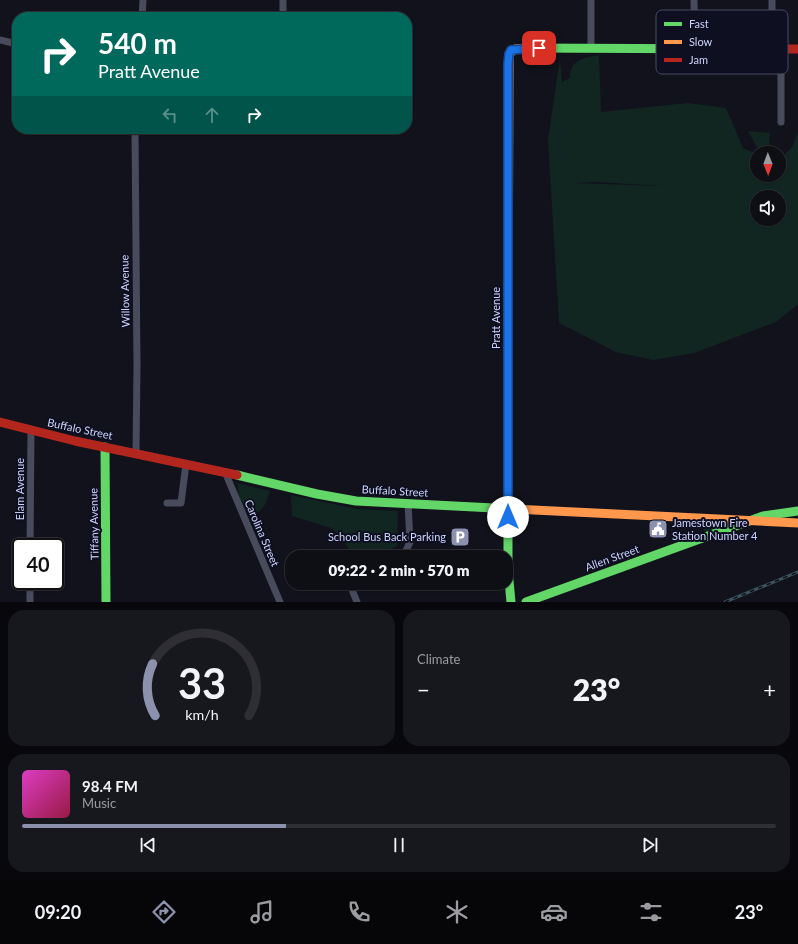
<!DOCTYPE html>
<html lang="en">
<head>
<meta charset="utf-8">
<style>
  :root { --surface:#0e0e15; --page:#17171e; --text:#f1f3f6; --muted:#9b9ca0; --line:#2e2e34; --accent:#8c91ae }
  body { margin:0; font-family:Lato,sans-serif; background:var(--page); color:var(--text); height:100vh; display:flex; flex-direction:column; font-size:15px; white-space:nowrap }
  * { box-sizing:border-box; margin:0 }
  p { font-size:13px; color:var(--muted) }
  .icon { flex:none; width:22px; height:22px; fill:none; stroke:currentColor; stroke-width:2; stroke-linecap:round; stroke-linejoin:round }
  .map { position:relative; height:602px; overflow:hidden }
  .sheet { display:flex; flex-direction:column; gap:8px; padding:8px; background:#08080c; flex:1 }
  .sheet>* { flex:none }
  .top-card { position:absolute; left:12px; top:12px; width:400px; height:122px; border-radius:16px; box-shadow:0 1px 3px #0004,0 0 0 1px var(--line); background:#00695c; color:#fff; overflow:hidden }
  .needle { width:26px; rotate:179deg }
  .buttons { position:absolute; left:750px; top:146px; display:grid; gap:8px }
  .buttons a { display:grid; place-items:center; width:36px; height:36px; border-radius:50%; background:var(--surface); box-shadow:0 1px 3px #0004,0 0 0 1px var(--line); font-size:20px }
  .speed { position:absolute; left:12px; top:538px; display:flex; gap:8px; font-size:20px; font-weight:700; text-align:center }
  .speed>* { display:grid; place-content:center; width:52px; height:52px; border-radius:50%; background:var(--surface); box-shadow:0 1px 3px #0004,0 0 0 1px var(--line); line-height:1 }
  .speed .limit { border:2px solid #111; border-radius:6px; background:#fff; color:#111 }
  .pin { position:absolute; display:grid; place-items:center; width:34px; height:34px; color:#fff; margin:-17px; border-radius:8px; box-shadow:0 2px 6px #0006 }
  .me { position:absolute; width:44px; margin:-22px; rotate:0deg; stroke-linejoin:round; filter:drop-shadow(0 0 3px #0008) }
  .turn { display:flex; align-items:center; gap:14px; height:84px; padding:0 20px; font-size:18px }
  .turn .icon { width:52px; height:52px; stroke-width:2.5 }
  .turn b { display:block; font-size:28px; line-height:34px }
  .lanes { display:flex; align-items:center; height:38px; padding:0 20px; background:#0003; justify-content:center; gap:20px; direction:ltr }
  .lanes .off { opacity:.35 }
  .big { font-size:30px; font-weight:800; line-height:1.1 }
  .sheet .widget { flex:1; display:flex; flex-direction:column; justify-content:center; gap:6px; min-width:0; padding:0 14px; border-radius:16px; background:var(--page) }
  .sheet .dial { align-items:center; gap:0 }
  .dial svg { height:104px; overflow:visible; fill:none; stroke:var(--line); stroke-width:7; stroke-linecap:round; text-anchor:middle }
  .dial text { fill:var(--text); stroke:none }
  .song { display:flex; align-items:center; gap:12px }
  .cover { width:48px; height:48px; border-radius:6px; background:linear-gradient(135deg,hsl(310 70% 55%),hsl(340 70% 35%)) }
  .played { height:4px; border-radius:2px; background:linear-gradient(90deg,var(--accent) 35%,var(--line) 35%) }
  .keys { display:flex; justify-content:space-around; direction:ltr }
  .heat { display:flex; justify-content:space-between; align-items:center; font-size:22px; direction:ltr }
  .sheet .tiles { flex:1; display:grid; gap:8px; grid-template-columns:1fr 1fr }
  .widget:last-child { grid-column:span 2 }
  .trip { position:absolute; left:285px; top:550px; width:228px; height:40px; border-radius:16px; background:var(--surface); box-shadow:0 1px 3px #0004,0 0 0 1px var(--line); font-weight:800; line-height:40px; text-align:center }
  .dock { display:flex; height:64px; justify-content:space-around; align-items:center; background:#060608; color:var(--muted) }
  .dock .icon { width:28px; height:28px }
  .dock .current { color:var(--accent) }
  .dock b { font-size:18px; color:var(--text) }
  .map>svg:first-child { display:block }
  .green { fill:#112621; fill-rule:evenodd }
  .lines { fill:none; stroke-linecap:round; stroke-linejoin:round }
  .street { stroke:#474b5c; stroke-width:7 }
  .fast { stroke:#63d668; stroke-width:9 }
  .slow { stroke:#ff974d; stroke-width:9 }
  .jam { stroke:#b3261e; stroke-width:9 }
  .rail-casing { stroke:#3c555d; stroke-width:3 }
  .rail { stroke:#0e0f20; stroke-width:1.5; stroke-dasharray:4.5; stroke-linecap:butt }
  .route-casing { stroke:#114b97; stroke-width:10 }
  .route { stroke:#1a73e8; stroke-width:7 }
  .labels { text-anchor:middle; stroke-width:4; stroke-linejoin:round; paint-order:stroke }
  .street-label { font-size:11px; fill:#ced5fd; stroke:#0e0f20 }
  .poi-label { font-size:11px; fill:#ced5fd; stroke:#0e0f20; text-anchor:start }
  .key { fill:#0e0f20; stroke:#484a62; stroke-width:1 }
  .key-label { font-size:11px; fill:#ced5fd }
</style>
</head>
<body>
<div class="map">
<svg width="798" height="602" viewBox="0 0 798 602">
  <rect width="100%" height="100%" fill="#12121c"/>
  <g class="green">
    <path d="M 599,55 L 601,112 L 688,103 L 726,108 L 743,148 L 757,154 L 757,175 L 779,175 L 779,160 L 792,147 L 798,132 L 798,304 L 776,322 L 694,353 L 653,360 L 616,352 L 559,323 L 548,139 L 560,59 L 562,82 L 570,78 C 570,60 583,58 599,55 ZM 597,182 L 663,186 L 573,183 ZM 757,197 L 779,197 L 779,219 L 757,219 Z"/>
    <path d="M 748,131 L 770,133 L 769,141 L 771,153 L 760,153 Z"/>
    <path d="M 236,483 L 270,491 C 266,504 264,512 249,515 C 241,506 238,497 238,485 Z"/>
    <path d="M 291,495 L 357,509 L 398,511 L 397,546 L 375,557 L 355,557 L 339,535 L 331,528 L 292,516 Z"/>
    <path d="M 708,523 L 713,524 L 715,528 L 705,532 L 703,526 Z"/>
  </g>
  <g class="lines">
    <g class="street">
      <path d="M 283,0 L 283,17"/>
      <path d="M 591,0 L 591,48"/>
      <path d="M 694,0 L 695,49"/>
      <path d="M 772,0 L 772,49"/>
      <path d="M 142,17 L 143,0"/>
      <path d="M 0,40 L 17,44"/>
      <path d="M 781,49 L 781,122"/>
      <path d="M 135,129 L 137,366 L 136,453"/>
      <path d="M 225,472 L 280,602"/>
      <path d="M 167,503 L 181,503 L 186,464"/>
      <path d="M 30,547 L 31,430"/>
      <path d="M 395,557 L 405,553 L 410,542 L 408,503"/>
      <path d="M 30,602 L 30,581"/>
      <path d="M 357,602 L 351,587 L 360,583"/>
    </g>
    <g class="fast">
      <path d="M 526,48 L 748,49"/>
      <path d="M 508,363 L 508,570 L 511,602"/>
      <path d="M 105,447 L 106,602"/>
      <path d="M 237,475 L 317,494 L 356,501 L 494,508"/>
      <path d="M 526,602 L 763,516 L 798,511"/>
    </g>
    <g class="slow">
      <path d="M 508,363 L 509,54 L 515,49 L 526,48"/>
      <path d="M 494,508 L 798,523"/>
    </g>
    <g class="jam">
      <path d="M 748,49 L 798,49"/>
      <path d="M 0,422 L 75,441 L 237,475"/>
    </g>
    <defs>
      <path id="rail" d="M 725,602 L 798,572"/>
    </defs>
    <use href="#rail" class="rail-casing"/>
    <use href="#rail" class="rail"/>
  </g>
  <g class="lines">
    <defs>
      <path id="route" d="M 508,517 L 508,64 L 509,54 L 511,50 L 539,48"/>
    </defs>
    <use href="#route" class="route-casing"/>
    <use href="#route" class="route"/>
  </g>
  <defs>
    <symbol id="civic-square" viewBox="-11 -11 22 22"><rect x="-9" y="-9" width="18" height="18" rx="4" fill="#8c91ae" stroke="#0e0f20"/><path d="M-.6-6.5H3V-4.5H.6V-3L4-1V1h2V6H-6V1h2V-1L-.6-3ZM-1.2 2.5V6h2.4V2.5Z" fill="#fff"/></symbol>
    <symbol id="parking-square" viewBox="-11 -11 22 22"><rect x="-9" y="-9" width="18" height="18" rx="4" fill="#8c91ae" stroke="#0e0f20"/><path d="M-3.5-5.5H1a3.5 3.5 0 0 1 0 7H-1V5.5H-3.5ZM-1-3.4V-.6H.8a1.4 1.4 0 0 0 0-2.8Z" fill="#fff"/></symbol>
  </defs>
  <g fill-rule="evenodd">
    <use href="#civic-square" x="647" y="518" width="22" height="22"/>
    <use href="#parking-square" x="449" y="526" width="22" height="22"/>
  </g>
  <g class="labels">
    <g class="street-label">
      <text transform="translate(125 291) rotate(-91)" y="4">Willow Avenue</text>
      <text transform="translate(496 318) rotate(-90)" y="4">Pratt Avenue</text>
      <text transform="translate(80 429) rotate(12)" y="4">Buffalo Street</text>
      <text transform="translate(20 489) rotate(-90)" y="4">Elam Avenue</text>
      <text transform="translate(395 491) rotate(3)" y="4">Buffalo Street</text>
      <text transform="translate(94 524) rotate(-91)" y="4">Tiffany Avenue</text>
      <text transform="translate(262 533) rotate(67)" y="4">Carolina Street</text>
      <text transform="translate(612 558) rotate(-20)" y="4">Allen Street</text>
    </g>
    <g class="poi-label">
      <text x="672" y="527">Jamestown Fire<tspan x="672" dy="13">Station Number 4</tspan></text>
      <text x="446" y="541" text-anchor="end">School Bus Back Parking</text>
    </g>
  </g>
  <rect x="656" y="10" width="132" height="64" rx="6" class="key"/>
  <rect x="664" y="22" width="18" height="4" fill="#63d668"/>
  <rect x="664" y="40" width="18" height="4" fill="#ff974d"/>
  <rect x="664" y="58" width="18" height="4" fill="#b3261e"/>
  <g class="key-label">
    <text x="689" y="28">Fast</text>
    <text x="689" y="46">Slow</text>
    <text x="689" y="64">Jam</text>
  </g>
</svg>
<div class="buttons">
<a><svg class="needle" viewBox="-14 -14 28 28"><path d="M0-13l5 13h-10z" fill="#e53935"/><path d="M0 13l5-13h-10z" fill="#9b9ca0"/></svg></a>
<a><svg class="icon" aria-label="sound" viewBox="0 0 24 24"><path d="M4 9h4l5-4v14l-5-4H4zM17 9q2 3 0 6"/></svg></a>
</div>
<div class="speed"><div class="limit">40</div></div>
<div class="pin" style="left:539px;top:48px;background:#d93025"><svg class="icon" aria-label="arrive" viewBox="0 0 24 24"><path d="M6 21V4h12l-3 4 3 4H6"/></svg></div>
<svg class="me" style="left:508px;top:517px" viewBox="-20 -20 40 40"><circle r="19" fill="#fff"/><path d="M0-13L10 11 0 6-10 11z" fill="#1a73e8"/></svg>
<div class="trip">09:22 · 2 min · 570 m</div>
<div class="top-card">
<div class="turn"><svg class="icon" aria-label="right" viewBox="0 0 24 24"><path d="M7 20v-9h11M14 6l5 5-5 5"/></svg><div><b>540 m</b>Pratt Avenue</div></div>
<div class="lanes"><svg class="icon off" aria-label="left" viewBox="0 0 24 24"><path d="M17 20v-9H6M10 6l-5 5 5 5"/></svg><svg class="icon off" aria-label="ahead" viewBox="0 0 24 24"><path d="M12 20V5M6 11l6-6 6 6"/></svg><svg class="icon" aria-label="right" viewBox="0 0 24 24"><path d="M7 20v-9h11M14 6l5 5-5 5"/></svg></div>
</div>
</div>
<section class="sheet">
<div class="tiles">
<div class="widget dial"><svg viewBox="0 0 100 80">
<path d="M14 69A42 42 0 1 1 86 69"/>
<path d="M14 69A42 42 0 0 1 12 29" stroke="#8c91ae"/>
<text x="50" y="56" font-size="32" font-weight="700">33</text>
<text x="50" y="72" font-size="11">km/h</text>
</svg></div>
<div class="widget"><p>Climate</p>
<div class="heat"><a>−</a><b class="big">23°</b><a>+</a></div>
</div>
<div class="widget">
<div class="song"><i class="cover"></i><div><b>98.4 FM</b><p>Music</p></div></div>
<div class="played"></div>
<div class="keys"><svg class="icon" aria-label="previous" viewBox="0 0 24 24"><path d="M18 5L8 12l10 7zM5 5v14"/></svg><svg class="icon" aria-label="pause" viewBox="0 0 24 24"><path d="M8 5v14M16 5v14"/></svg><svg class="icon" aria-label="next" viewBox="0 0 24 24"><path d="M6 5l10 7-10 7zM19 5v14"/></svg></div>
</div>
</div>
</section>
<nav class="dock">
<b>09:20</b>
<svg class="icon current" aria-label="directions" viewBox="0 0 24 24"><path d="M12 3l9 9-9 9-9-9zM9 14v-3h6M13 9l2 2-2 2"/></svg>
<svg class="icon" aria-label="music" viewBox="0 0 24 24"><path d="M9 18V5l10-2v13"/><circle cx="6" cy="18" r="3"/><circle cx="16" cy="16" r="3"/></svg>
<svg class="icon" aria-label="phone" viewBox="0 0 24 24"><path d="M5 4h4l2 5-3 2q2 4 5 5l2-3 5 2v4C11 20 4 13 5 4z"/></svg>
<svg class="icon" aria-label="climate" viewBox="0 0 24 24"><path d="M12 3v18M4 7l16 10M4 17L20 7"/></svg>
<svg class="icon" aria-label="car" viewBox="0 0 24 24"><path d="M5 17H2v-5l4-1 3-4h7l3 4 3 1v5h-3M9 17h6M6 11h13"/><circle cx="7" cy="17" r="2"/><circle cx="17" cy="17" r="2"/></svg>
<svg class="icon" aria-label="filters" viewBox="0 0 24 24"><path d="M4 7h16M4 17h16"/><circle cx="9" cy="7" r="2"/><circle cx="15" cy="17" r="2"/></svg>
<b>23°</b>
</nav>
</body>
</html>
